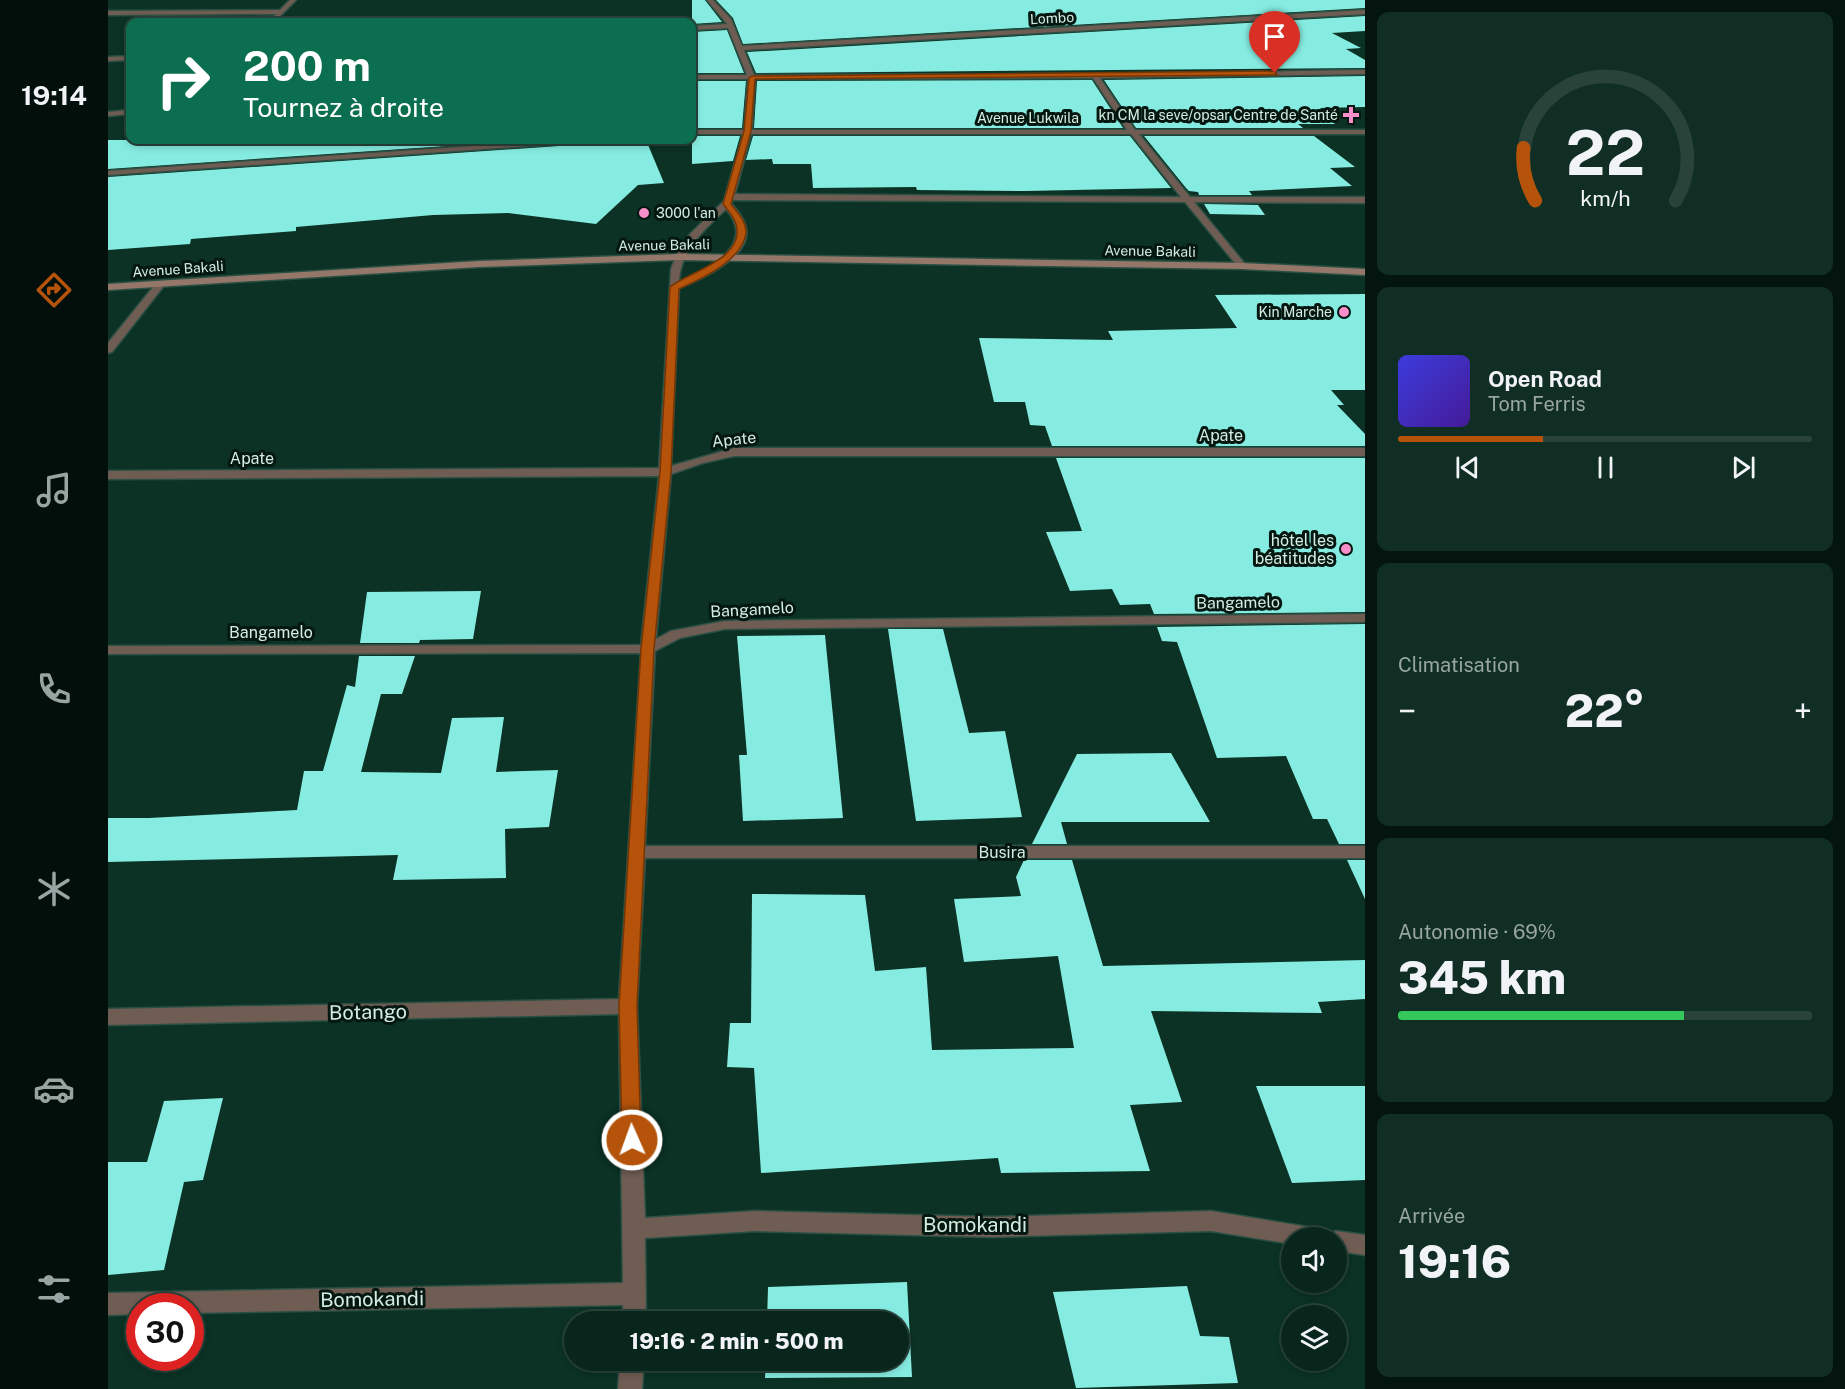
<!DOCTYPE html>
<html lang="fr">
<head>
<meta charset="utf-8">
<style>
  :root { --surface:#08261c; --page:#112e25; --text:#f1f3f6; --muted:#98a5a3; --line:#29433b; --accent:#b45309 }
  body { margin:0; font-family:"Public Sans",sans-serif; background:var(--page); color:var(--text); height:100vh; display:flex; flex-direction:column; font-size:22px; white-space:nowrap }
  * { box-sizing:border-box; margin:0 }
  p { font-size:20px; color:var(--muted) }
  .icon { flex:none; width:33px; height:33px; fill:none; stroke:currentColor; stroke-width:2; stroke-linecap:round; stroke-linejoin:round }
  .map { position:relative; flex:1; overflow:hidden }
  .details { display:flex; flex-direction:column; gap:12px; padding:12px; background:#04150f; width:480px }
  .details>* { flex:none }
  .hud { position:absolute; left:18px; top:18px; width:570px; height:126px; border-radius:12px; box-shadow:0 3px 9px #0003,0 0 0 2px var(--line); background:#0b6e4f; color:#fff; overflow:hidden }
  .fabs { position:absolute; left:1173px; top:1227px; display:grid; gap:12px }
  .fabs a { display:grid; place-items:center; width:66px; height:66px; border-radius:50%; background:var(--surface); box-shadow:0 3px 9px #0003,0 0 0 2px var(--line); font-size:30px }
  .speed { position:absolute; left:18px; top:1293px; display:flex; gap:12px; font-size:30px; font-weight:700; text-align:center }
  .speed>* { display:grid; place-content:center; width:78px; height:78px; border-radius:50%; background:var(--surface); box-shadow:0 3px 9px #0003,0 0 0 2px var(--line); line-height:1 }
  .speed .limit { border:9px solid #d22; background:#fff; color:#111 }
  .pin { position:absolute; display:grid; place-items:center; width:51px; height:51px; color:#fff; margin:-62px -26px; border-radius:50% 50% 50% 0; rotate:-45deg; box-shadow:0 0 6px #0007 }
  .pin .icon { rotate:45deg }
  .me { position:absolute; width:66px; margin:-33px; rotate:358deg; stroke-linejoin:round; filter:drop-shadow(0 0 4px #0008) }
  .turn { display:flex; align-items:center; gap:21px; height:126px; padding:0 18px; font-size:27px }
  .turn .icon { width:78px; height:78px; stroke-width:2.5 }
  .turn b { display:block; font-size:42px; line-height:51px }
  .big { font-size:45px; font-weight:800; line-height:1.1 }
  .details .widget { flex:1; display:flex; flex-direction:column; justify-content:center; gap:9px; min-width:0; padding:0 21px; border-radius:12px; background:var(--page) }
  .details .dial { align-items:center; gap:0 }
  .dial svg { height:156px; overflow:visible; fill:none; stroke:var(--line); stroke-width:7; stroke-linecap:round; text-anchor:middle }
  .dial text { fill:var(--text); stroke:none }
  .song { display:flex; align-items:center; gap:18px }
  .cover { width:72px; height:72px; border-radius:9px; background:linear-gradient(135deg,hsl(240 70% 55%),hsl(260 70% 35%)) }
  .played { height:6px; border-radius:3px; background:linear-gradient(90deg,var(--accent) 35%,var(--line) 35%) }
  .keys { display:flex; justify-content:space-around; direction:ltr }
  .heat { display:flex; justify-content:space-between; align-items:center; font-size:33px; direction:ltr }
  .charge { height:9px; border-radius:4px; background:linear-gradient(90deg,#34c759 69%,var(--line) 0) }
  .trip { position:absolute; left:456px; top:1311px; width:345px; height:60px; border-radius:30px; background:var(--surface); box-shadow:0 3px 9px #0003,0 0 0 2px var(--line); font-weight:800; line-height:60px; text-align:center }
  main { display:flex; flex:1; min-height:0 }
  .menu { display:flex; flex-direction:column; width:108px; justify-content:space-around; align-items:center; background:#030f0b; color:var(--muted) }
  .menu .icon { width:42px; height:42px }
  .menu .current { color:var(--accent) }
  .menu b { font-size:27px; color:var(--text) }
  .map>svg:first-child { display:block }
  .building { fill:#86ece1 }
  .lines { fill:none; stroke-linecap:round; stroke-linejoin:round }
  .street-casing { stroke:#2b5043; stroke-width:3 }
  .secondary-casing { stroke:#2b5043; stroke-width:3 }
  .street { fill:#6f5c53; fill-rule:evenodd }
  .secondary { fill:#95776a; fill-rule:evenodd }
  .route { fill:#b45309; stroke:#753606; stroke-width:1.5 }
  .poi-dot { fill:#f98fca; stroke:#041710; stroke-width:2 }
  .labels { text-anchor:middle; stroke-width:6; stroke-linejoin:round; paint-order:stroke }
  .far-street-label { font-size:14px; fill:#d4ede2; stroke:#041710 }
  .far-poi-label { font-size:14px; fill:#d4ede2; stroke:#041710; text-anchor:end }
  .street-label { font-size:16px; fill:#d4ede2; stroke:#041710 }
  .poi-label { font-size:16px; fill:#d4ede2; stroke:#041710; text-anchor:end }
  .near-street-label { font-size:20px; fill:#d4ede2; stroke:#041710 }
</style>
</head>
<body>
<main>
<nav class="menu">
<b>19:14</b>
<svg class="icon current" aria-label="directions" viewBox="0 0 24 24"><path d="M12 3l9 9-9 9-9-9zM9 14v-3h6M13 9l2 2-2 2"/></svg>
<svg class="icon" aria-label="music" viewBox="0 0 24 24"><path d="M9 18V5l10-2v13"/><circle cx="6" cy="18" r="3"/><circle cx="16" cy="16" r="3"/></svg>
<svg class="icon" aria-label="phone" viewBox="0 0 24 24"><path d="M5 4h4l2 5-3 2q2 4 5 5l2-3 5 2v4C11 20 4 13 5 4z"/></svg>
<svg class="icon" aria-label="climate" viewBox="0 0 24 24"><path d="M12 3v18M4 7l16 10M4 17L20 7"/></svg>
<svg class="icon" aria-label="car" viewBox="0 0 24 24"><path d="M5 17H2v-5l4-1 3-4h7l3 4 3 1v5h-3M9 17h6M6 11h13"/><circle cx="7" cy="17" r="2"/><circle cx="17" cy="17" r="2"/></svg>
<svg class="icon" aria-label="filters" viewBox="0 0 24 24"><path d="M4 7h16M4 17h16"/><circle cx="9" cy="7" r="2"/><circle cx="15" cy="17" r="2"/></svg>
</nav>
<div class="map">
<svg width="1257" height="1389" viewBox="0 0 1257 1389">
  <rect width="100%" height="100%" fill="#0b3225"/>
  <g class="building">
    <path d="M 584,0 L 597,0 L 614,22 L 584,24 Z"/>
    <path d="M 608,0 L 1257,0 L 1257,8 L 635,44 L 625,18 Z"/>
    <path d="M 1257,16 L 1257,31 L 1224,33 L 1253,48 L 1238,49 L 1257,60 L 1257,68 L 648,73 L 639,52 Z"/>
    <path d="M 619,30 L 636,73 L 584,73 L 584,32 Z"/>
    <path d="M 1257,76 L 1257,107 L 1212,108 L 1227,124 L 1190,124 L 1195,128 L 1028,128 L 996,80 Z"/>
    <path d="M 984,80 L 1015,128 L 646,128 L 649,81 Z"/>
    <path d="M 584,81 L 638,81 L 634,128 L 584,128 Z"/>
    <path d="M 584,136 L 632,136 L 625,161 L 584,164 Z"/>
    <path d="M 645,136 L 1022,136 L 1063,188 L 918,191 L 809,190 L 808,187 L 705,188 L 703,164 L 665,164 L 664,159 L 638,160 Z"/>
    <path d="M 1036,136 L 1206,136 L 1247,167 L 1222,168 L 1244,186 L 1141,191 L 1144,195 L 1091,195 L 1090,192 L 1081,191 L 1078,188 Z"/>
    <path d="M 0,140 L 427,140 L 0,169 Z"/>
    <path d="M 486,140 L 538,140 L 556,183 L 530,185 L 488,224 L 400,213 L 325,215 L 188,227 L 188,231 L 83,239 L 82,244 L 0,250 L 0,177 L 480,144 Z"/>
    <path d="M 1096,204 L 1150,205 L 1157,215 L 1102,214 Z"/>
    <path d="M 1257,294 L 1257,390 L 1223,390 L 1236,405 L 1229,405 L 1257,434 L 1257,446 L 944,446 L 937,426 L 922,425 L 917,402 L 886,402 L 871,338 L 1005,340 L 1000,331 L 1129,328 L 1107,295 Z"/>
    <path d="M 948,458 L 1257,458 L 1257,612 L 1046,614 L 1042,604 L 1012,605 L 1004,589 L 962,591 L 938,532 L 974,531 Z"/>
    <path d="M 373,591 L 365,639 L 312,640 L 311,643 L 252,643 L 259,592 Z"/>
    <path d="M 1257,624 L 1257,844 L 1231,844 L 1219,819 L 1205,819 L 1178,756 L 1109,758 L 1069,642 L 1054,641 L 1049,627 Z"/>
    <path d="M 780,629 L 835,629 L 861,733 L 897,731 L 914,817 L 808,821 Z"/>
    <path d="M 717,635 L 735,818 L 635,821 L 631,755 L 639,755 L 629,636 Z"/>
    <path d="M 251,656 L 307,656 L 294,694 L 273,694 L 253,772 L 333,773 L 344,718 L 396,717 L 388,772 L 450,770 L 441,827 L 397,829 L 398,878 L 285,880 L 290,855 L 0,862 L 0,818 L 41,818 L 189,810 L 196,771 L 215,771 L 239,685 L 247,687 Z"/>
    <path d="M 1063,753 L 1102,822 L 953,822 L 959,844 L 924,844 L 969,754 Z"/>
    <path d="M 916,860 L 964,860 L 995,966 L 1257,960 L 1257,999 L 1210,1002 L 1214,1013 L 1043,1011 L 1074,1102 L 1022,1105 L 1042,1171 L 893,1173 L 890,1158 L 653,1173 L 646,1068 L 619,1067 L 622,1023 L 643,1023 L 644,894 L 757,895 L 767,971 L 818,967 L 824,1050 L 966,1048 L 950,956 L 856,962 L 846,899 L 913,896 L 908,877 Z"/>
    <path d="M 1239,860 L 1257,860 L 1257,899 Z"/>
    <path d="M 1148,1086 L 1257,1086 L 1257,1180 L 1184,1183 Z"/>
    <path d="M 115,1098 L 95,1180 L 76,1182 L 56,1270 L 0,1275 L 0,1162 L 39,1162 L 56,1101 Z"/>
    <path d="M 799,1282 L 804,1377 L 657,1378 L 658,1360 L 790,1360 L 790,1322 L 659,1322 L 660,1287 Z"/>
    <path d="M 1079,1286 L 1092,1336 L 1121,1337 L 1130,1383 L 968,1388 L 945,1292 Z"/>
  </g>
  <g class="lines">
    <defs>
      <g id="street">
        <path d="M 182,0 L 188,0 L 166,22 L 163,20 L 168,14 L 0,15 L 0,11 L 172,10 Z"/>
        <path d="M 599,0 L 605,0 L 623,19 L 634,46 L 1257,10 L 1257,14 L 636,50 L 646,75 L 987,74 L 1257,70 L 1257,74 L 992,78 L 1027,130 L 1257,130 L 1257,134 L 1031,134 L 1082,197 L 1257,197 L 1257,203 L 1086,202 L 1137,264 L 1137,268 L 1131,268 L 1077,202 L 625,200 L 623,203 C 629,210 636,218 638,228 C 644,257 592,280 571,288 L 563,466 L 626,448 L 1257,448 L 1257,456 L 626,456 L 595,463 L 563,474 L 548,639 L 563,631 L 617,621 L 1257,614 L 1257,622 L 617,629 L 572,638 L 547,651 L 537,846 L 1257,846 L 1257,858 L 537,858 L 529,1006 L 537,1218 L 647,1211 L 884,1217 L 1103,1211 L 1206,1228 L 1214,1231 L 1217,1238 L 1184,1238 L 1184,1244 L 1103,1231 L 884,1237 L 647,1231 L 537,1238 L 538,1322 L 514,1322 L 515,1305 L 82,1313 L 82,1306 L 32,1306 L 32,1314 L 0,1315 L 0,1293 L 515,1283 L 511,1014 L 0,1025 L 0,1009 L 511,999 L 533,653 L 0,654 L 0,646 L 533,645 L 551,476 L 0,479 L 0,471 L 551,468 L 563,269 L 570,251 L 583,233 L 616,201 L 635,134 L 584,134 L 584,130 L 636,130 L 640,79 L 584,79 L 584,75 L 639,75 L 620,28 L 584,30 L 584,26 L 619,24 ZM 985,78 L 1019,130 L 644,130 L 647,79 ZM 643,134 L 1023,134 L 1073,197 L 627,194 ZM 618,209 C 650,246 600,269 571,282 C 572,250 597,229 618,209 Z"/>
        <path d="M 22,56 L 22,60 L 0,61 L 0,57 Z"/>
        <path d="M 22,110 L 22,114 L 0,116 L 0,112 Z"/>
        <path d="M 453,140 L 484,140 L 480,142 L 0,175 L 0,171 Z"/>
        <path d="M 50,281 L 58,283 L 4,352 L 0,353 L 0,343 Z"/>
        <path d="M 1228,1231 L 1257,1235 L 1257,1255 L 1228,1251 L 1228,1238 L 1219,1238 L 1220,1234 Z"/>
        <path d="M 512,1360 L 536,1360 L 534,1389 L 510,1389 Z"/>
      </g>
      <path id="secondary" d="M 571,254 L 1134,263 L 1257,269 L 1257,275 L 1134,269 L 571,260 L 371,267 L 0,290 L 0,284 L 371,261 Z"/>
    </defs>
    <use href="#street" class="street-casing"/>
    <use href="#secondary" class="secondary-casing"/>
    <use href="#street" class="street"/>
    <use href="#secondary" class="secondary"/>
  </g>
  <path class="route" d="M 1167,71 L 1169,75 L 647,79 L 643,131 L 623,204 C 629,212 639,222 638,233 C 634,261 593,279 571,289 L 563,472 L 546,649 L 529,1006 L 533,1140 L 530,1146 L 524,1148 L 517,1146 L 514,1140 L 511,1006 L 533,649 L 552,472 L 562,287 C 580,272 638,259 628,224 C 626,217 620,210 615,204 L 636,131 L 641,78 L 644,76 Z"/>
  <g class="poi-dot">
    <path d="M1240 106h6v6h6v6h-6v6h-6v-6h-6v-6h6z"/>
    <circle cx="536" cy="213" r="6"/>
    <circle cx="1236" cy="312" r="6"/>
    <circle cx="1238" cy="549" r="6"/>
  </g>
  <g class="labels">
    <g class="far-street-label">
      <text transform="translate(944 18) rotate(-3)" y="5">Lombo</text>
      <text x="920" y="123">Avenue Lukwila</text>
      <text transform="translate(556 245) rotate(-1)" y="5">Avenue Bakali</text>
      <text transform="translate(1042 251) rotate(1)" y="5">Avenue Bakali</text>
      <text transform="translate(70 269) rotate(-4)" y="5">Avenue Bakali</text>
    </g>
    <g class="far-poi-label">
      <text x="1230" y="120">kn CM la seve/opsar Centre de Santé</text>
      <text x="548" y="218" text-anchor="start">3000 l'an</text>
      <text x="1224" y="317">Kin Marche</text>
    </g>
    <g class="street-label">
      <text x="1113" y="441">Apate</text>
      <text transform="translate(626 439) rotate(-6)" y="6">Apate</text>
      <text x="144" y="464">Apate</text>
      <text transform="translate(1130 602) rotate(-1)" y="6">Bangamelo</text>
      <text transform="translate(644 609) rotate(-3)" y="6">Bangamelo</text>
      <text x="163" y="638">Bangamelo</text>
      <text x="894" y="858">Busira</text>
    </g>
    <g class="poi-label">
      <text x="1226" y="546">hôtel les<tspan x="1226" dy="18">béatitudes</tspan></text>
    </g>
    <g class="near-street-label">
      <text transform="translate(260 1012) rotate(-1)" y="7">Botango</text>
      <text x="867" y="1232">Bomokandi</text>
      <text transform="translate(264 1299) rotate(-1)" y="7">Bomokandi</text>
    </g>
  </g>
</svg>
<div class="fabs">
<a><svg class="icon" aria-label="sound" viewBox="0 0 24 24"><path d="M4 9h4l5-4v14l-5-4H4zM17 9q2 3 0 6"/></svg></a>
<a><svg class="icon" aria-label="layers" viewBox="0 0 24 24"><path d="M12 4l9 5-9 5-9-5zM3 14l9 5 9-5"/></svg></a>
</div>
<div class="speed"><div class="limit">30</div></div>
<div class="pin" style="left:1167px;top:73px;background:#d93025"><svg class="icon" aria-label="arrive" viewBox="0 0 24 24"><path d="M6 21V4h12l-3 4 3 4H6"/></svg></div>
<svg class="me" style="left:524px;top:1140px" viewBox="-20 -20 40 40"><circle r="17" fill="#b45309" stroke="#fff" stroke-width="3"/><path d="M0-11L8 9 0 5-8 9z" fill="#fff"/></svg>
<div class="trip">19:16 · 2 min · 500 m</div>
<div class="hud">
<div class="turn"><svg class="icon" aria-label="right" viewBox="0 0 24 24"><path d="M7 20v-9h11M14 6l5 5-5 5"/></svg><div><b>200 m</b>Tournez à droite</div></div>
</div>
</div>
<section class="details">
<div class="widget dial"><svg viewBox="0 0 100 80">
<path d="M14 69A42 42 0 1 1 86 69"/>
<path d="M14 69A42 42 0 0 1 8 42" stroke="#b45309"/>
<text x="50" y="56" font-size="32" font-weight="700">22</text>
<text x="50" y="72" font-size="11">km/h</text>
</svg></div>
<div class="widget">
<div class="song"><i class="cover"></i><div><b>Open Road</b><p>Tom Ferris</p></div></div>
<div class="played"></div>
<div class="keys"><svg class="icon" aria-label="previous" viewBox="0 0 24 24"><path d="M18 5L8 12l10 7zM5 5v14"/></svg><svg class="icon" aria-label="pause" viewBox="0 0 24 24"><path d="M8 5v14M16 5v14"/></svg><svg class="icon" aria-label="next" viewBox="0 0 24 24"><path d="M6 5l10 7-10 7zM19 5v14"/></svg></div>
</div>
<div class="widget"><p>Climatisation</p>
<div class="heat"><a>−</a><b class="big">22°</b><a>+</a></div>
</div>
<div class="widget"><p>Autonomie · 69%</p><b class="big">345 km</b><div class="charge"></div></div>
<div class="widget"><p>Arrivée</p><b class="big">19:16</b></div>
</section>
</main>
</body>
</html>
